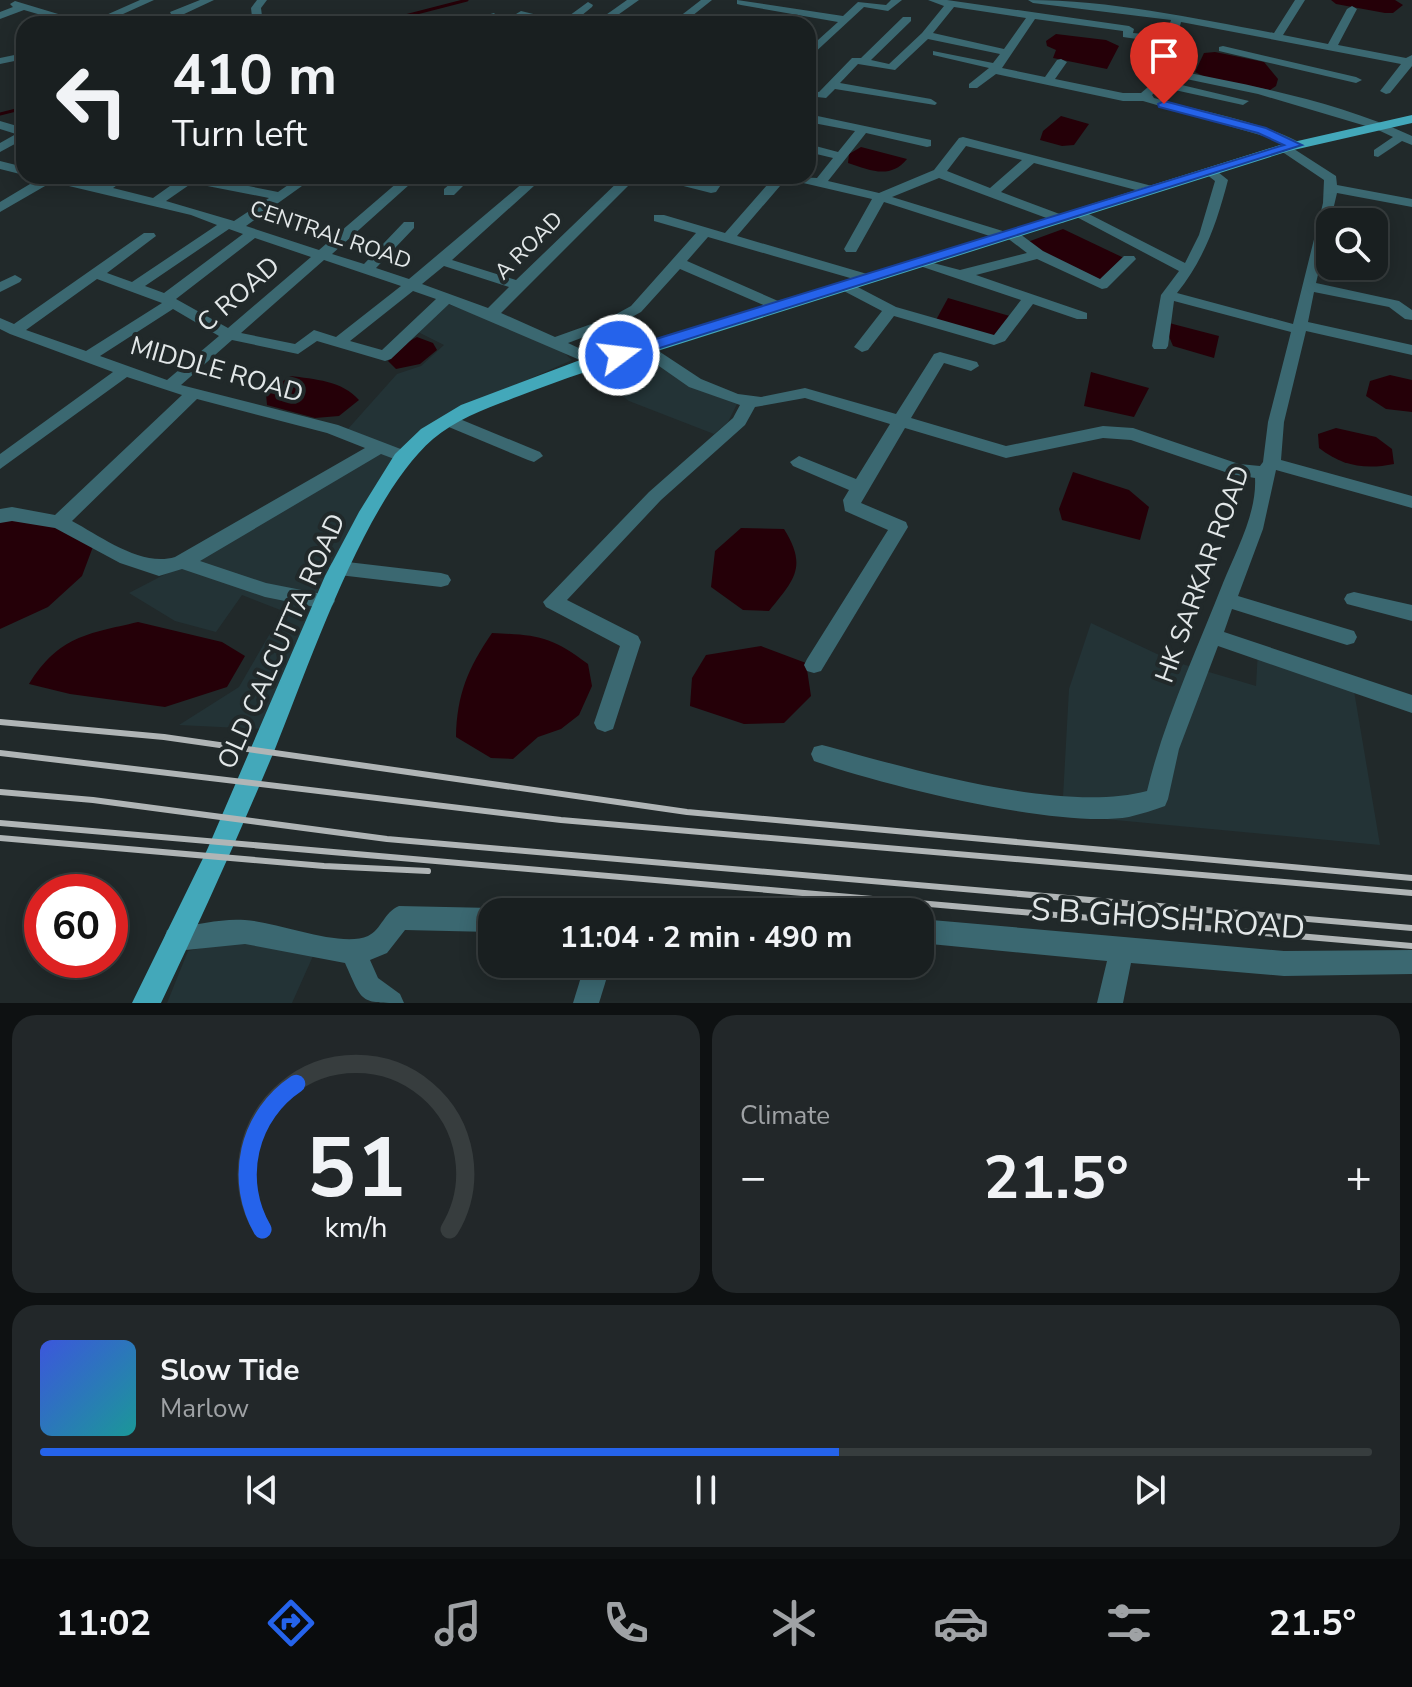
<!DOCTYPE html>
<html lang="en">
<head>
<meta charset="utf-8">
<style>
  :root { --surface:#191f20; --page:#222729; --text:#f1f3f6; --muted:#9fa2a5; --line:#373d3e; --accent:#2563eb }
  body { margin:0; font-family:"Nunito Sans",sans-serif; background:var(--page); color:var(--text); height:100vh; display:flex; flex-direction:column; font-size:30px; white-space:nowrap }
  * { box-sizing:border-box; margin:0 }
  p { font-size:26px; color:var(--muted) }
  .icon { flex:none; width:44px; height:44px; fill:none; stroke:currentColor; stroke-width:2; stroke-linecap:round; stroke-linejoin:round }
  .map { position:relative; height:1003px; overflow:hidden }
  .sheet { display:flex; flex-direction:column; gap:12px; padding:12px; background:#0e1112; flex:1 }
  .sheet>* { flex:none }
  .hud { position:absolute; left:16px; top:16px; width:800px; height:168px; border-radius:24px; box-shadow:0 4px 20px #0003,0 0 0 2px var(--line); background:#191f20; color:var(--text); overflow:hidden }
  .fabs { position:absolute; left:1316px; top:208px; display:grid; gap:16px }
  .fabs a { display:grid; place-items:center; width:72px; height:72px; border-radius:16px; background:var(--surface); box-shadow:0 4px 20px #0003,0 0 0 2px var(--line); font-size:40px }
  .speed { position:absolute; left:24px; top:874px; display:flex; gap:16px; font-size:40px; font-weight:700; text-align:center }
  .speed>* { display:grid; place-content:center; width:104px; height:104px; border-radius:50%; background:var(--surface); box-shadow:0 4px 20px #0003,0 0 0 2px var(--line); line-height:1 }
  .speed .limit { border:12px solid #d22; background:#fff; color:#111 }
  .pin { position:absolute; display:grid; place-items:center; width:68px; height:68px; color:#fff; margin:-82px -34px; border-radius:50% 50% 50% 0; rotate:-45deg; box-shadow:0 0 8px #0007 }
  .pin .icon { rotate:45deg }
  .me { position:absolute; width:88px; margin:-44px; rotate:75deg; stroke-linejoin:round; filter:drop-shadow(0 0 6px #0008) }
  .turn { display:flex; align-items:center; gap:28px; height:168px; padding:0 24px; font-size:36px }
  .turn .icon { width:104px; height:104px; stroke-width:2.5 }
  .turn b { display:block; font-size:56px; line-height:68px }
  .big { font-size:60px; font-weight:700; line-height:1.1 }
  .sheet .tile { flex:1; display:flex; flex-direction:column; justify-content:center; gap:12px; min-width:0; padding:0 28px; border-radius:24px; background:var(--page) }
  .sheet .dial { align-items:center; gap:0 }
  .dial svg { height:208px; overflow:visible; fill:none; stroke:var(--line); stroke-width:7; stroke-linecap:round; text-anchor:middle }
  .dial text { fill:var(--text); stroke:none }
  .song { display:flex; align-items:center; gap:24px }
  .cover { width:96px; height:96px; border-radius:12px; background:linear-gradient(135deg,hsl(230 70% 55%),hsl(180 70% 35%)) }
  .played { height:8px; border-radius:4px; background:linear-gradient(90deg,var(--accent) 60%,var(--line) 60%) }
  .keys { display:flex; justify-content:space-around; direction:ltr }
  .heat { display:flex; justify-content:space-between; align-items:center; font-size:44px; direction:ltr }
  .sheet .tiles { flex:1; display:grid; gap:12px; grid-template-columns:1fr 1fr }
  .tile:last-child { grid-column:span 2 }
  .trip { position:absolute; left:478px; top:898px; width:456px; height:80px; border-radius:24px; background:var(--surface); box-shadow:0 4px 20px #0003,0 0 0 2px var(--line); font-weight:700; line-height:80px; text-align:center }
  .tabs { display:flex; height:128px; justify-content:space-around; align-items:center; background:#0a0c0d; color:var(--muted) }
  .tabs .icon { width:56px; height:56px }
  .tabs .selected { color:var(--accent) }
  .tabs b { font-size:36px; color:var(--text) }
  .map>svg:first-child { display:block }
  .built { fill:#233336 }
  .water { fill:#250008 }
  .lines { fill:none; stroke-linecap:round; stroke-linejoin:round }
  .stream { stroke:#250008; stroke-width:3 }
  .minor { fill:#3b6871; fill-rule:evenodd }
  .major { fill:#43a8ba; fill-rule:evenodd }
  .rail { stroke:#b0b5b6; stroke-width:6 }
  .route { fill:#2563eb; stroke:#184099; stroke-width:2 }
  .labels { text-anchor:middle; stroke-width:8; stroke-linejoin:round; paint-order:stroke }
  .far-street-label { font-size:22px; fill:#e2e7e8; stroke:#21292a }
  .street-label { font-size:26px; fill:#e2e7e8; stroke:#21292a }
  .near-street-label { font-size:32px; fill:#e2e7e8; stroke:#21292a }
</style>
</head>
<body>
<div class="map">
<svg width="1412" height="1003" viewBox="0 0 1412 1003">
  <rect width="100%" height="100%" fill="#21292a"/>
  <g class="built">
    <path d="M 445,303 L 553,343 L 572,360 L 448,415 L 401,451 L 347,430 L 397,374 L 421,366 L 444,345 L 416,331 Z"/>
    <path d="M 638,352 L 697,389 L 737,404 L 728,422 L 714,434 L 629,401 L 585,367 Z"/>
    <path d="M 379,451 L 395,458 L 263,729 L 179,725 L 239,687 L 283,611 L 242,595 L 216,632 L 175,621 L 129,593 L 202,555 Z"/>
    <path d="M 1091,623 L 1172,661 L 1256,686 L 1258,650 L 1352,679 L 1380,845 L 1062,815 L 1069,689 Z"/>
    <path d="M 243,939 L 313,956 L 292,1003 L 167,1003 L 188,951 Z"/>
  </g>
  <g class="water">
    <path d="M 1331,0 L 1395,0 L 1403,5 L 1393,13 L 1385,13 L 1336,4 Z"/>
    <path d="M 1056,34 L 1106,40 L 1119,46 L 1107,69 L 1053,58 L 1056,50 L 1047,46 L 1046,41 Z"/>
    <path d="M 1215,52 L 1264,62 L 1278,79 L 1276,86 L 1270,90 L 1205,77 L 1195,72 L 1204,53 Z"/>
    <path d="M 1061,116 L 1089,124 L 1074,145 L 1062,146 L 1040,140 L 1043,131 Z"/>
    <path d="M 861,147 L 907,159 C 890,180 870,170 848,163 L 849,154 Z"/>
    <path d="M 1063,229 L 1124,258 L 1105,283 L 1022,244 Z"/>
    <path d="M 948,298 L 1013,317 L 999,338 L 936,320 Z"/>
    <path d="M 1169,323 L 1219,336 L 1214,358 L 1173,346 L 1168,334 Z"/>
    <path d="M 417,337 L 433,343 L 437,350 L 420,364 L 396,369 L 388,361 L 406,343 Z"/>
    <path d="M 1091,372 L 1149,388 L 1134,417 L 1084,406 Z"/>
    <path d="M 1390,375 L 1412,380 L 1412,412 L 1386,409 L 1366,396 L 1370,381 Z"/>
    <path d="M 290,376 C 314,379 343,381 359,400 L 339,416 L 315,418 L 267,405 L 266,394 Z"/>
    <path d="M 1336,428 L 1376,437 L 1392,449 L 1394,464 C 1365,470 1342,466 1319,448 L 1318,434 Z"/>
    <path d="M 1073,472 L 1129,490 L 1149,507 L 1140,540 L 1062,520 L 1059,509 Z"/>
    <path d="M 29,515 L 94,544 L 82,576 L 48,607 L 0,629 L 0,521 Z"/>
    <path d="M 741,528 L 784,529 C 808,567 794,580 769,611 L 743,610 L 711,587 L 715,551 Z"/>
    <path d="M 138,622 L 222,642 L 245,656 L 227,687 L 165,707 L 70,694 L 29,684 C 59,636 87,634 138,622 Z"/>
    <path d="M 492,633 C 538,635 551,636 588,664 L 592,686 L 579,715 L 561,729 L 538,737 L 513,759 L 491,758 L 456,737 C 457,694 468,668 492,633 Z"/>
    <path d="M 761,646 L 806,663 L 811,696 L 784,723 L 744,724 L 690,706 L 692,678 L 706,655 Z"/>
  </g>
  <g class="lines">
    <g class="stream">
      <path d="M 374,24 L 467,0"/>
      <path d="M 0,114 L 24,108"/>
    </g>
    <g class="minor">
      <path d="M 140,0 L 154,0 L 101,24 L 72,24 L 24,10 L 0,19 L 0,12 L 13,7 L 10,4 L 15,1 L 88,23 Z"/>
      <path d="M 200,0 L 214,0 L 182,15 L 186,19 L 185,21 L 154,24 L 173,18 L 170,12 Z"/>
      <path d="M 257,0 L 267,0 L 261,8 L 262,16 L 273,24 L 261,24 L 252,17 L 251,8 Z"/>
      <path d="M 627,0 L 639,0 L 605,24 L 593,24 Z"/>
      <path d="M 701,0 L 712,0 L 682,24 L 670,24 Z"/>
      <path d="M 737,0 L 843,16 L 858,2 L 886,5 L 891,0 L 902,0 L 888,11 L 864,7 L 811,56 L 808,56 L 808,49 L 838,22 L 741,5 L 737,4 Z"/>
      <path d="M 928,0 L 947,0 L 1129,26 L 1134,29 L 1133,33 L 1166,36 L 1171,20 L 1033,3 L 1028,0 C 1111,0 1192,18 1274,33 L 1295,0 L 1305,0 L 1283,35 L 1328,44 L 1347,9 L 1352,6 L 1357,9 L 1338,45 L 1406,58 L 1412,55 L 1412,66 L 1390,93 L 1386,94 L 1380,91 L 1401,64 L 1181,22 L 1169,69 C 1250,85 1336,101 1412,136 L 1412,145 L 1402,141 L 1378,157 L 1374,156 L 1374,150 L 1393,137 L 1376,129 L 1258,94 L 1167,75 L 1165,81 L 1249,101 L 1243,105 L 1161,87 L 1152,95 L 1154,98 C 1203,112 1253,119 1299,142 L 1299,148 L 1294,149 L 1336,176 L 1337,185 L 1412,199 L 1412,207 L 1337,193 L 1316,283 L 1399,301 L 1412,310 L 1412,320 L 1405,319 L 1389,307 L 1314,292 L 1308,322 L 1412,345 L 1412,355 L 1306,331 L 1284,422 L 1281,460 L 1412,496 L 1412,508 L 1276,470 L 1263,529 L 1238,596 L 1354,631 L 1357,637 L 1354,643 L 1347,645 L 1232,609 L 1224,632 L 1412,695 L 1412,713 L 1218,646 L 1179,749 L 1168,799 L 1165,806 C 1154,810 1141,814 1129,817 C 1057,829 886,786 814,761 L 811,754 L 814,747 L 822,745 C 908,768 1061,814 1147,791 C 1164,720 1196,652 1223,583 C 1236,551 1257,513 1255,478 L 1231,474 L 1131,440 L 1103,438 L 1006,458 L 905,428 L 861,503 L 906,522 L 908,527 L 821,671 L 814,673 L 807,671 L 804,665 L 807,659 L 888,530 L 845,511 L 843,500 L 849,490 L 793,466 L 790,462 L 799,456 L 856,479 L 890,424 L 805,398 L 755,407 L 745,425 L 661,500 L 567,600 L 638,636 L 641,642 L 613,729 L 605,732 L 597,729 L 594,723 L 620,646 L 546,607 L 543,602 L 649,492 L 733,418 L 740,405 L 689,387 L 639,352 L 637,349 L 639,346 L 651,346 L 701,379 L 738,394 L 761,397 L 805,388 L 896,414 L 934,354 L 940,352 L 977,362 L 979,366 L 971,371 L 944,363 L 911,418 L 1006,446 L 1103,426 L 1133,428 L 1239,464 L 1260,466 L 1263,462 L 1268,422 L 1291,332 L 1174,301 L 1168,346 L 1166,349 L 1154,349 L 1152,346 L 1161,295 L 1179,271 L 1071,214 L 1078,210 L 1083,211 L 1185,263 L 1199,235 L 1215,181 L 1202,171 L 1213,168 L 1228,180 C 1217,222 1205,258 1177,293 L 1293,324 L 1323,203 L 1324,180 L 1281,151 L 1279,148 L 1284,144 L 1274,139 L 1143,101 L 1123,101 L 996,74 L 977,88 L 969,88 L 969,84 L 989,68 L 933,55 L 933,51 L 993,63 L 1000,54 L 928,39 L 895,70 L 858,64 L 840,83 L 931,99 L 937,103 L 935,105 L 835,89 L 826,98 L 808,96 L 808,90 L 819,92 L 852,58 L 861,58 L 903,17 L 911,17 L 911,21 L 871,60 L 889,64 L 922,33 L 944,6 ZM 954,7 L 1026,18 L 1004,49 L 933,33 ZM 1035,19 L 1123,31 L 1123,37 L 1165,43 L 1154,82 L 1141,93 L 1123,93 L 1055,79 L 1067,62 L 1061,59 L 1057,60 L 1045,77 L 1002,68 Z"/>
      <path d="M 588,2 L 593,5 L 592,7 L 571,24 L 549,24 L 516,14 L 521,11 L 562,21 Z"/>
      <path d="M 494,13 L 504,24 L 494,24 L 491,20 L 456,24 Z"/>
      <path d="M 434,18 L 444,24 L 420,24 Z"/>
      <path d="M 1223,46 L 1356,77 L 1362,80 L 1356,83 L 1219,51 L 1219,47 Z"/>
      <path d="M 24,53 L 24,59 L 0,64 L 0,58 Z"/>
      <path d="M 808,114 L 931,140 L 931,146 L 927,147 L 866,133 L 828,181 L 879,193 L 934,170 L 959,138 L 963,137 L 1156,187 L 1158,190 L 1151,194 L 1034,163 L 1001,192 L 1065,216 L 1065,222 L 1060,223 L 939,178 L 892,197 L 1006,232 L 1016,231 L 1043,251 L 1100,279 L 1124,256 L 1134,256 L 1136,259 L 1107,288 L 1102,289 L 1037,259 L 976,275 L 1087,313 L 1087,319 L 1077,319 L 1033,304 L 1005,341 L 994,345 L 894,316 L 868,350 L 862,352 L 854,347 L 882,311 L 840,289 L 840,283 L 850,283 L 896,307 L 994,335 L 1021,300 L 911,263 L 918,259 L 960,270 L 1027,253 L 1006,237 L 996,238 L 884,202 L 856,252 L 846,252 L 844,249 L 872,199 L 786,179 L 737,236 L 874,276 L 874,282 L 864,282 L 708,237 L 687,261 L 785,304 L 785,310 L 775,310 L 680,269 L 641,312 L 621,323 L 568,343 L 600,358 L 602,361 L 594,366 L 449,304 L 391,359 L 385,361 L 317,341 L 298,354 L 232,340 L 181,385 L 338,425 L 411,453 L 414,457 L 405,463 L 381,454 L 200,561 L 266,583 L 332,596 L 335,601 L 332,606 L 325,609 L 265,597 L 182,569 L 159,576 L 120,563 L 55,528 L 12,521 L 0,523 L 0,509 L 12,507 L 55,515 L 182,395 L 127,377 L 0,469 L 0,454 L 113,372 L 10,334 L 0,329 L 0,318 L 14,324 L 144,233 L 154,233 L 156,236 L 107,273 L 132,282 L 217,225 L 191,215 L 52,182 L 0,212 L 0,202 L 40,178 L 39,176 L 61,176 L 100,185 L 115,176 L 130,176 L 113,188 L 153,198 L 184,176 L 199,176 L 278,192 L 301,176 L 316,176 L 246,226 L 319,250 L 405,176 L 419,176 L 332,254 L 364,264 L 404,222 L 414,222 L 414,228 L 376,268 L 409,279 L 531,176 L 545,176 L 452,260 L 516,280 L 624,176 L 638,176 L 501,313 L 555,337 L 611,317 L 631,306 L 696,233 L 654,221 L 654,215 L 664,215 L 725,233 L 775,176 L 817,178 L 833,158 L 808,152 L 808,144 L 838,152 L 855,131 L 808,122 ZM 966,146 L 1022,160 L 990,188 L 947,171 ZM 192,183 L 269,198 L 234,221 L 166,201 ZM 229,229 L 243,234 L 164,293 L 145,286 ZM 255,238 L 311,257 L 228,328 L 176,299 ZM 324,260 L 401,286 L 336,337 L 314,330 L 295,344 L 241,333 ZM 444,266 L 509,287 L 488,308 L 422,284 ZM 97,279 L 162,303 L 86,351 L 26,330 ZM 413,291 L 436,299 L 382,350 L 350,341 ZM 173,309 L 219,336 L 167,380 L 100,356 ZM 197,399 L 327,433 L 365,448 L 175,557 C 141,567 102,537 72,521 Z"/>
      <path d="M 0,121 L 24,128 L 24,139 L 0,152 L 0,143 L 16,134 L 0,129 Z"/>
      <path d="M 0,161 L 24,167 L 24,175 L 0,169 Z"/>
      <path d="M 459,176 L 473,176 L 454,195 L 444,195 L 444,189 Z"/>
      <path d="M 644,176 L 668,176 L 708,184 L 714,176 L 727,176 L 716,192 L 711,193 Z"/>
      <path d="M 15,275 L 22,279 L 20,282 L 0,292 L 0,282 Z"/>
      <path d="M 450,415 L 540,452 L 543,456 L 534,462 L 528,460 L 444,425 L 442,421 L 444,417 Z"/>
      <path d="M 339,561 L 441,573 L 448,575 L 451,580 L 448,585 L 441,587 L 339,575 L 332,573 L 329,568 L 332,563 Z"/>
      <path d="M 1354,592 L 1412,605 L 1412,621 L 1347,604 L 1344,599 L 1347,594 Z"/>
      <path d="M 399,906 L 492,908 L 501,912 L 492,912 L 492,932 L 405,930 L 387,953 L 370,960 L 378,978 L 400,994 L 404,1003 C 359,1003 363,1003 345,963 L 245,944 L 176,951 L 167,948 L 164,939 L 167,930 L 176,927 C 199,925 222,918 245,920 C 277,922 340,948 368,936 C 382,929 384,912 399,906 Z"/>
      <path d="M 920,919 L 1284,951 L 1412,950 L 1412,974 L 1284,976 L 1131,963 L 1123,1003 L 1097,1003 L 1107,961 L 920,943 Z"/>
      <path d="M 585,964 L 611,964 L 599,1003 L 573,1003 Z"/>
    </g>
    <path class="major" d="M 1412,115 L 1412,123 L 1289,151 L 651,353 C 606,364 563,379 519,396 C 490,407 457,418 433,439 C 365,498 310,663 275,749 C 239,835 201,919 161,1003 L 132,1003 L 207,850 L 325,576 L 359,512 L 395,454 L 421,429 L 461,405 L 588,357 L 641,345 L 1280,145 Z"/>
    <g class="rail">
      <path d="M 0,722 L 164,737 L 687,812 L 1412,878"/>
      <path d="M 0,753 L 561,820 L 1412,893"/>
      <path d="M 0,792 L 93,800 L 387,839 L 1412,928"/>
      <path d="M 0,823 L 1412,946"/>
      <path d="M 0,838 L 324,866 L 428,871"/>
    </g>
  </g>
  <path class="route" d="M 1164,101 L 1266,128 L 1302,145 L 625,359 L 619,360 L 611,355 L 614,352 L 1284,145 L 1258,133 L 1159,107 L 1158,104 Z"/>
  <g class="labels">
    <g class="far-street-label">
      <text transform="translate(331 234) rotate(19)" y="8">CENTRAL ROAD</text>
      <text transform="translate(528 245) rotate(-45)" y="8">A ROAD</text>
    </g>
    <g class="street-label">
      <text transform="translate(238 294) rotate(-41)" y="9">C ROAD</text>
      <text transform="translate(217 369) rotate(16)" y="9">MIDDLE ROAD</text>
      <text transform="translate(1202 574) rotate(-70)" y="9">HK SARKAR ROAD</text>
      <text transform="translate(281 641) rotate(-66)" y="9">OLD CALCUTTA ROAD</text>
    </g>
    <g class="near-street-label">
      <text transform="translate(1168 918) rotate(4)" y="11">S B GHOSH ROAD</text>
    </g>
  </g>
</svg>
<div class="fabs">
<a><svg class="icon" aria-label="search" viewBox="0 0 24 24"><circle cx="10" cy="10" r="6"/><path d="M15 15l6 6"/></svg></a>
</div>
<div class="speed"><div class="limit">60</div></div>
<div class="pin" style="left:1164px;top:104px;background:#d93025"><svg class="icon" aria-label="arrive" viewBox="0 0 24 24"><path d="M6 21V4h12l-3 4 3 4H6"/></svg></div>
<svg class="me" style="left:619px;top:355px" viewBox="-20 -20 40 40"><circle r="17" fill="#2563eb" stroke="#fff" stroke-width="3"/><path d="M0-11L8 9 0 5-8 9z" fill="#fff"/></svg>
<div class="trip">11:04 · 2 min · 490 m</div>
<div class="hud">
<div class="turn"><svg class="icon" aria-label="left" viewBox="0 0 24 24"><path d="M17 20v-9H6M10 6l-5 5 5 5"/></svg><div><b>410 m</b>Turn left</div></div>
</div>
</div>
<section class="sheet">
<div class="tiles">
<div class="tile dial"><svg viewBox="0 0 100 80">
<path d="M14 69A42 42 0 1 1 86 69"/>
<path d="M14 69A42 42 0 0 1 27 13" stroke="#2563eb"/>
<text x="50" y="56" font-size="32" font-weight="700">51</text>
<text x="50" y="72" font-size="11">km/h</text>
</svg></div>
<div class="tile"><p>Climate</p>
<div class="heat"><a>−</a><b class="big">21.5°</b><a>+</a></div>
</div>
<div class="tile">
<div class="song"><i class="cover"></i><div><b>Slow Tide</b><p>Marlow</p></div></div>
<div class="played"></div>
<div class="keys"><svg class="icon" aria-label="previous" viewBox="0 0 24 24"><path d="M18 5L8 12l10 7zM5 5v14"/></svg><svg class="icon" aria-label="pause" viewBox="0 0 24 24"><path d="M8 5v14M16 5v14"/></svg><svg class="icon" aria-label="next" viewBox="0 0 24 24"><path d="M6 5l10 7-10 7zM19 5v14"/></svg></div>
</div>
</div>
</section>
<nav class="tabs">
<b>11:02</b>
<svg class="icon selected" aria-label="directions" viewBox="0 0 24 24"><path d="M12 3l9 9-9 9-9-9zM9 14v-3h6M13 9l2 2-2 2"/></svg>
<svg class="icon" aria-label="music" viewBox="0 0 24 24"><path d="M9 18V5l10-2v13"/><circle cx="6" cy="18" r="3"/><circle cx="16" cy="16" r="3"/></svg>
<svg class="icon" aria-label="phone" viewBox="0 0 24 24"><path d="M5 4h4l2 5-3 2q2 4 5 5l2-3 5 2v4C11 20 4 13 5 4z"/></svg>
<svg class="icon" aria-label="climate" viewBox="0 0 24 24"><path d="M12 3v18M4 7l16 10M4 17L20 7"/></svg>
<svg class="icon" aria-label="car" viewBox="0 0 24 24"><path d="M5 17H2v-5l4-1 3-4h7l3 4 3 1v5h-3M9 17h6M6 11h13"/><circle cx="7" cy="17" r="2"/><circle cx="17" cy="17" r="2"/></svg>
<svg class="icon" aria-label="filters" viewBox="0 0 24 24"><path d="M4 7h16M4 17h16"/><circle cx="9" cy="7" r="2"/><circle cx="15" cy="17" r="2"/></svg>
<b>21.5°</b>
</nav>
</body>
</html>
